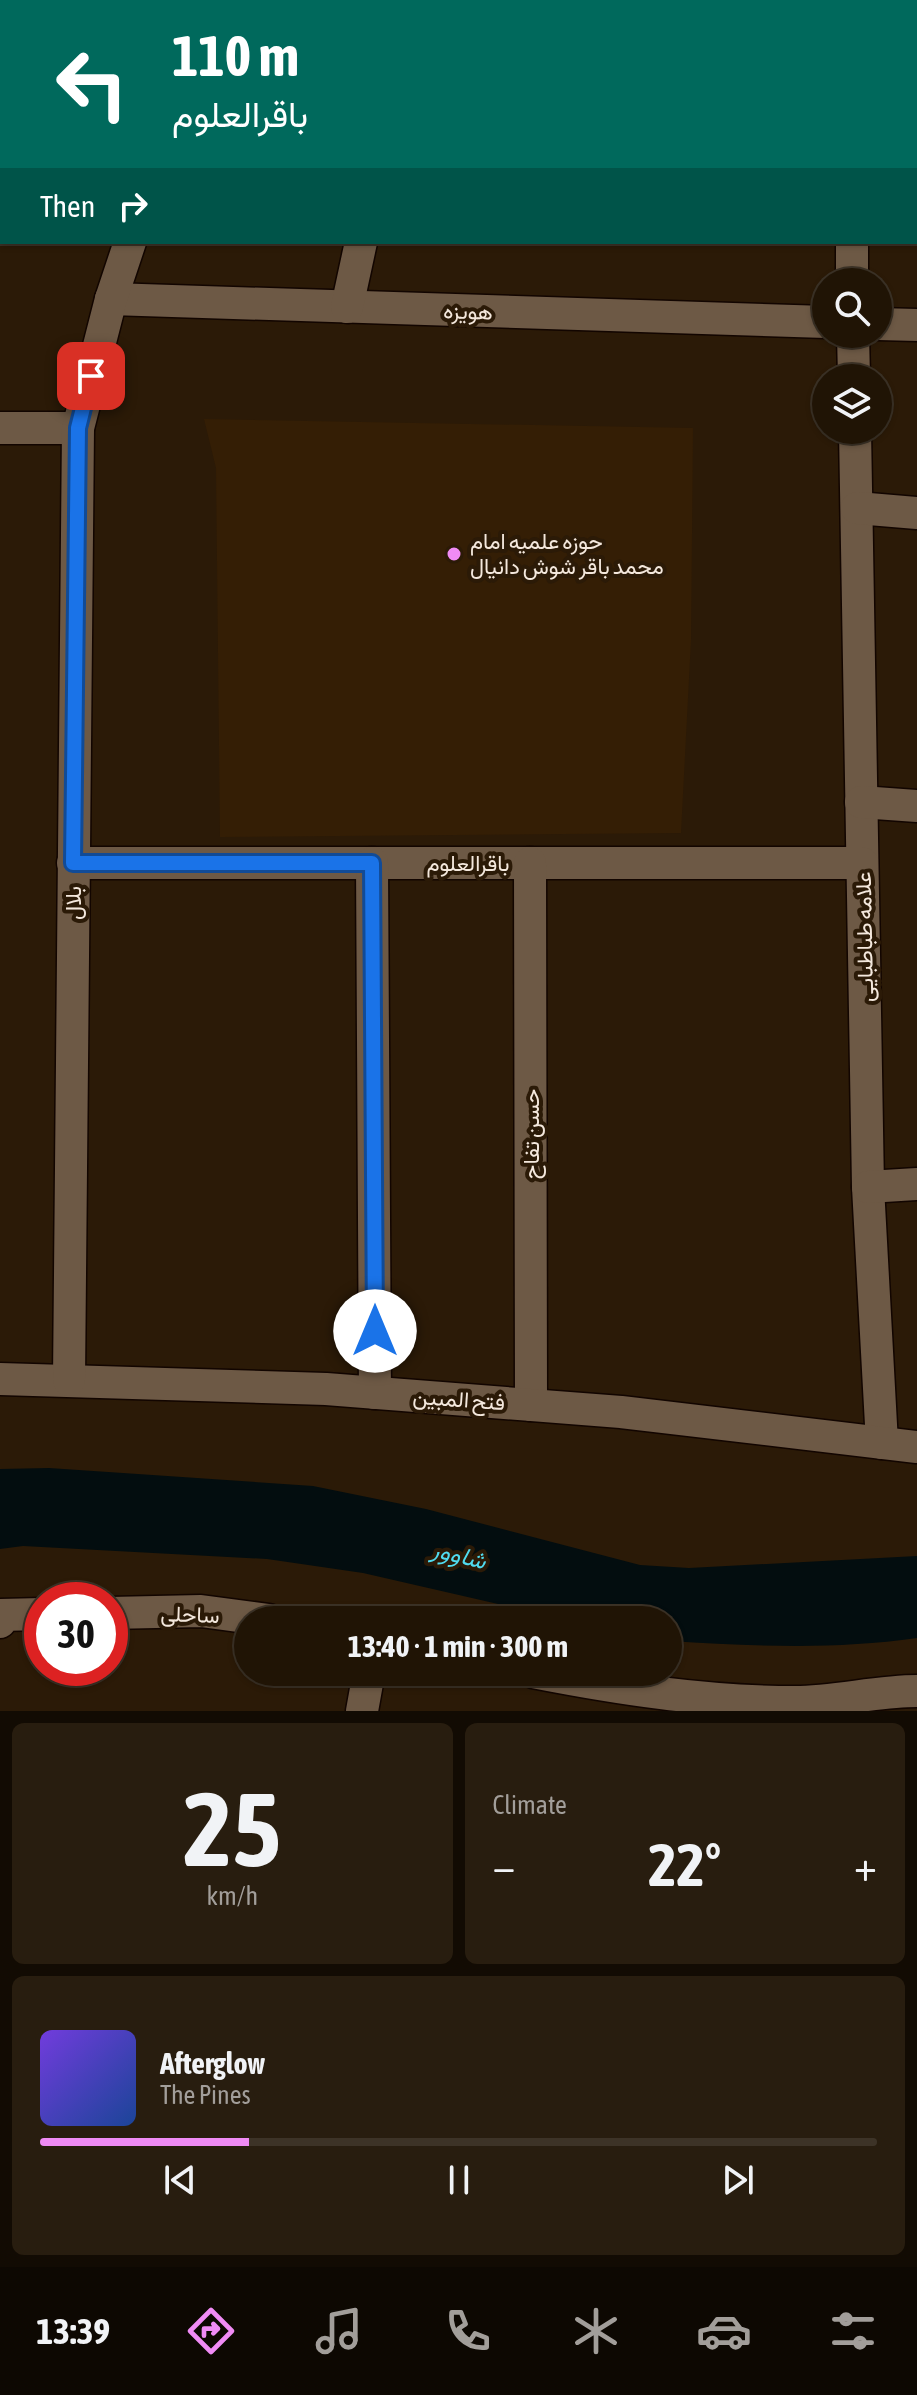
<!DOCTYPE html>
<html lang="en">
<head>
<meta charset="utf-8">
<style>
  :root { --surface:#201405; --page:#281d0f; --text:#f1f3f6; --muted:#a29e9a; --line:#3d3327; --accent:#f08bf5 }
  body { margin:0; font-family:"Asap Condensed",Vazirmatn,sans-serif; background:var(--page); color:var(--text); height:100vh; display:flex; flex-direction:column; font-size:30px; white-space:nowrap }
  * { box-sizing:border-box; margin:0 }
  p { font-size:26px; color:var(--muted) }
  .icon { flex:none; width:44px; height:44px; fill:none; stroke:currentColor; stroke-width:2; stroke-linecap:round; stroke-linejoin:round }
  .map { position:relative; height:1711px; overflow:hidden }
  .drawer { display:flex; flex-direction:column; gap:12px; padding:12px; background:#120b03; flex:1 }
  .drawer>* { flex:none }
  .hud { position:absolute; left:0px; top:0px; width:918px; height:244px; box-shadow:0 2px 6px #0004,0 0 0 2px var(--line); background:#00695c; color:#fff; overflow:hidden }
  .tools { position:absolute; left:812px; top:268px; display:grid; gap:16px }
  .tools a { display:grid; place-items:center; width:80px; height:80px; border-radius:50%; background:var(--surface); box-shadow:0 2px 6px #0004,0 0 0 2px var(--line); font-size:40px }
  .speed { position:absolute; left:24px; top:1582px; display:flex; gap:16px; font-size:40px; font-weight:700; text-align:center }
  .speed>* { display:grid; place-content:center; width:104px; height:104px; border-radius:50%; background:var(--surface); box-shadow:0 2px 6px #0004,0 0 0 2px var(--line); line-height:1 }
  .speed .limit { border:12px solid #d22; background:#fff; color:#111 }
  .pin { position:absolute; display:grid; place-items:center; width:68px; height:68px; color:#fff; margin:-34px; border-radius:16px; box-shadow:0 4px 12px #0006 }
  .me { position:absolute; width:88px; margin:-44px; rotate:0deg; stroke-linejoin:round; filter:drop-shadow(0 0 6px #0008) }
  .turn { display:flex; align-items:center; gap:28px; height:168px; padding:0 40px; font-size:36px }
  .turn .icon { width:104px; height:104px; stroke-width:2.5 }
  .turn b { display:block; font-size:56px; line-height:68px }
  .then { display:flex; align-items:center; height:76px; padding:0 40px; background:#0003; gap:16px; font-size:30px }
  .big { font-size:60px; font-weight:700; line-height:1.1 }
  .drawer .tile { flex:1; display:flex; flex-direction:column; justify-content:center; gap:12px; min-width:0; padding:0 28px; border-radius:12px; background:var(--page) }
  .drawer .dial { align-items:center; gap:0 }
  .dial b { font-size:104px; line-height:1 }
  .song { display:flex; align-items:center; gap:24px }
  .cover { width:96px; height:96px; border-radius:12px; background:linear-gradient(135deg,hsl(260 70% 55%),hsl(220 70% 35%)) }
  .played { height:8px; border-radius:4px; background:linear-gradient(90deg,var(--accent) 25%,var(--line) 25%) }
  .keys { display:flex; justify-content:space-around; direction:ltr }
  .heat { display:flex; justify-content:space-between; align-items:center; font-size:44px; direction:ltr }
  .drawer .tiles { flex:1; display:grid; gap:12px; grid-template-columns:1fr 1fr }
  .tile:last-child { grid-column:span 2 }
  .trip { position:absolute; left:234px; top:1606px; width:448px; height:80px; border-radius:40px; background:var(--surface); box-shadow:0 2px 6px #0004,0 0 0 2px var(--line); font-weight:700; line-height:80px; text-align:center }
  .tabs { display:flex; height:128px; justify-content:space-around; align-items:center; background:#0d0802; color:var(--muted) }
  .tabs .icon { width:56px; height:56px }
  .tabs .on { color:var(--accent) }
  .tabs b { font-size:36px; color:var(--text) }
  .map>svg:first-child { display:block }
  .built { fill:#341e05 }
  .water { fill:#030d0f }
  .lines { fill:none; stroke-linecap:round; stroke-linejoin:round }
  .street-casing { stroke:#120500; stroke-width:35 }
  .street { stroke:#6d5945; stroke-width:32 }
  .route-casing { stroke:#114b97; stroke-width:20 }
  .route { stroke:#1a73e8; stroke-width:14 }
  .poi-dot { fill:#f08bf5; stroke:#2b1a07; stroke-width:3 }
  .labels { text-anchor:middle; stroke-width:8; stroke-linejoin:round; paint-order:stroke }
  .street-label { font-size:22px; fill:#f4e8dd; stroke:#2b1a07 }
  .poi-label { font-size:22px; fill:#f4e8dd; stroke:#2b1a07; text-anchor:start }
  .water-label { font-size:24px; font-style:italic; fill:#50dbef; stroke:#2b1a07 }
</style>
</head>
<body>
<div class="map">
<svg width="917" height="1711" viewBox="0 0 917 1711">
  <rect width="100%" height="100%" fill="#2b1a07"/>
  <path class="built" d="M 204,419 L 693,428 L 691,640 L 681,833 L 220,837 L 216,468 Z"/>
  <path class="water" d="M 49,1468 L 313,1486 L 426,1509 L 640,1565 L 689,1568 L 917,1556 L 917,1638 C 834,1650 753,1646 670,1641 L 668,1620 L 567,1620 L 363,1573 L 267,1559 L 23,1546 L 0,1549 L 0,1469 Z"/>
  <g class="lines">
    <defs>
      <g id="street">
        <path d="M 469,0 L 485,2"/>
        <path d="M 847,0 L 847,2"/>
        <path d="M 210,2 L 211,0"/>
        <path d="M 412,2 L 412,0"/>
        <path d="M 916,28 L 917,28"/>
        <path d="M 852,242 L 852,282"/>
        <path d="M 111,299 L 826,322"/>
        <path d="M 347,307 L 361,242"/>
        <path d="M 878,324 L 917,325"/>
        <path d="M 853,334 L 854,378"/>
        <path d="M 0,428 L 78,428"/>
        <path d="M 855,430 L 868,1187 L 882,1443"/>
        <path d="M 857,508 L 917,513"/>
        <path d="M 861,802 L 917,806"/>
        <path d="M 73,863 L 862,863"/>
        <path d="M 372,863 L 375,1393"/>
        <path d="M 530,863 L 531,1405"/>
        <path d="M 868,1187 L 917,1184"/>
        <path d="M 0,1379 L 326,1389 L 621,1412 L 917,1447"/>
        <path d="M 69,1380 L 78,428 L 111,299 L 130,242"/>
        <path d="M 110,1613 L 201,1611 L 269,1620"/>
        <path d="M 0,1622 L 0,1615 L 42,1614"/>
        <path d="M 533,1672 C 620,1689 706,1702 795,1702 C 836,1702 876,1691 917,1691"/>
        <path d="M 362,1711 L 369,1672"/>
      </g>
    </defs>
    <use href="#street" class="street-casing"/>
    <use href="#street" class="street"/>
  </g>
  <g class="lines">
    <defs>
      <path id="route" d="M 91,376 L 78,428 L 73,863 L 372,863 L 375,1331"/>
    </defs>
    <use href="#route" class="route-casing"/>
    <use href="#route" class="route"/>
  </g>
  <circle class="poi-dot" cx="454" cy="554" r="8"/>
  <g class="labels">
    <g class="street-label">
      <text transform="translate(468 311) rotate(2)" y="8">هویزه</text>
      <text x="468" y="871">باقرالعلوم</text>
      <text transform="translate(73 903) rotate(-90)" y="8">بلال</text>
      <text transform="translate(864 937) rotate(-91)" y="8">علامه طباطبایی</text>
      <text transform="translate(531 1134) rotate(-90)" y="8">حسن تفاح</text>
      <text transform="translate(459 1399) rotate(4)" y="8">فتح المبین</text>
      <text transform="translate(190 1614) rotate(2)" y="8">ساحلی</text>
    </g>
    <g class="poi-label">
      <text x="470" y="549">حوزه علمیه امام<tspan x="470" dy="25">محمد باقر شوش دانیال</tspan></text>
    </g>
    <g class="water-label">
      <text transform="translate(459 1555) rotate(14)" y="8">شاوور</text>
    </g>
  </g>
</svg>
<div class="tools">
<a><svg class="icon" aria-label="search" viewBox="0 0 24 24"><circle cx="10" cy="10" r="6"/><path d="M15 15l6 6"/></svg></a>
<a><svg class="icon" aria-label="layers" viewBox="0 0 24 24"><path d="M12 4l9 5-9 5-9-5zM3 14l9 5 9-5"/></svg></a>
</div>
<div class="speed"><div class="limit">30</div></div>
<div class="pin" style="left:91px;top:376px;background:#d93025"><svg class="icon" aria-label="arrive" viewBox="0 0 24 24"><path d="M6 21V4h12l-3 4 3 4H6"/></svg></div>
<svg class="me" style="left:375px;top:1331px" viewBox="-20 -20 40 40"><circle r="19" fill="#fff"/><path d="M0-13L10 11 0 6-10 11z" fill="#1a73e8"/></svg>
<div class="trip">13:40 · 1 min · 300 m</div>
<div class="hud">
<div class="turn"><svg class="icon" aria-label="left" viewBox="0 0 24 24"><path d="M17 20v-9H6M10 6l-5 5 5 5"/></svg><div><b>110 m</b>باقرالعلوم</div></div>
<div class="then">Then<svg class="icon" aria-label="right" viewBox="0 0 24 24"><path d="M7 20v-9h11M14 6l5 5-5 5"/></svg></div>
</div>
</div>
<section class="drawer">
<div class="tiles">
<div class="tile dial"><b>25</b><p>km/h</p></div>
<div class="tile"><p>Climate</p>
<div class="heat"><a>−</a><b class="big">22°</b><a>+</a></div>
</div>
<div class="tile">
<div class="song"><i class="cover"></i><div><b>Afterglow</b><p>The Pines</p></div></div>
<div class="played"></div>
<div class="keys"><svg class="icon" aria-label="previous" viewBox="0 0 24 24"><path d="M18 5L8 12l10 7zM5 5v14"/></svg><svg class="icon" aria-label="pause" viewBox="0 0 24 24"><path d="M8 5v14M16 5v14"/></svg><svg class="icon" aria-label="next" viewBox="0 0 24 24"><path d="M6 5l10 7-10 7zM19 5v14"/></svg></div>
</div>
</div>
</section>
<nav class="tabs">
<b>13:39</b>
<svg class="icon on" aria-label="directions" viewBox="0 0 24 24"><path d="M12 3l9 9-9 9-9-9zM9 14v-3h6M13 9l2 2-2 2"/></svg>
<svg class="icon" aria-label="music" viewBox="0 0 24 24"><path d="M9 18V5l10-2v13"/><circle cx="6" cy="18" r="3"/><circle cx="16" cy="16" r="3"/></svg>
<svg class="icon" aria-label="phone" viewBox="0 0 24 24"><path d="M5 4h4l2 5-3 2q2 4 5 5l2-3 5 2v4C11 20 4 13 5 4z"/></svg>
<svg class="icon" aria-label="climate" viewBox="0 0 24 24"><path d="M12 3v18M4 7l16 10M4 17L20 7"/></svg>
<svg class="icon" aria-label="car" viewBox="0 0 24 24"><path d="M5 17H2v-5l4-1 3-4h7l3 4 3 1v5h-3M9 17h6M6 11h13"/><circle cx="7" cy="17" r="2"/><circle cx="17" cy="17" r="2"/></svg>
<svg class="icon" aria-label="filters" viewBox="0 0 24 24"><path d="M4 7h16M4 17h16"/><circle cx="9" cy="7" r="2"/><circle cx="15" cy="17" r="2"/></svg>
</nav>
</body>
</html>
